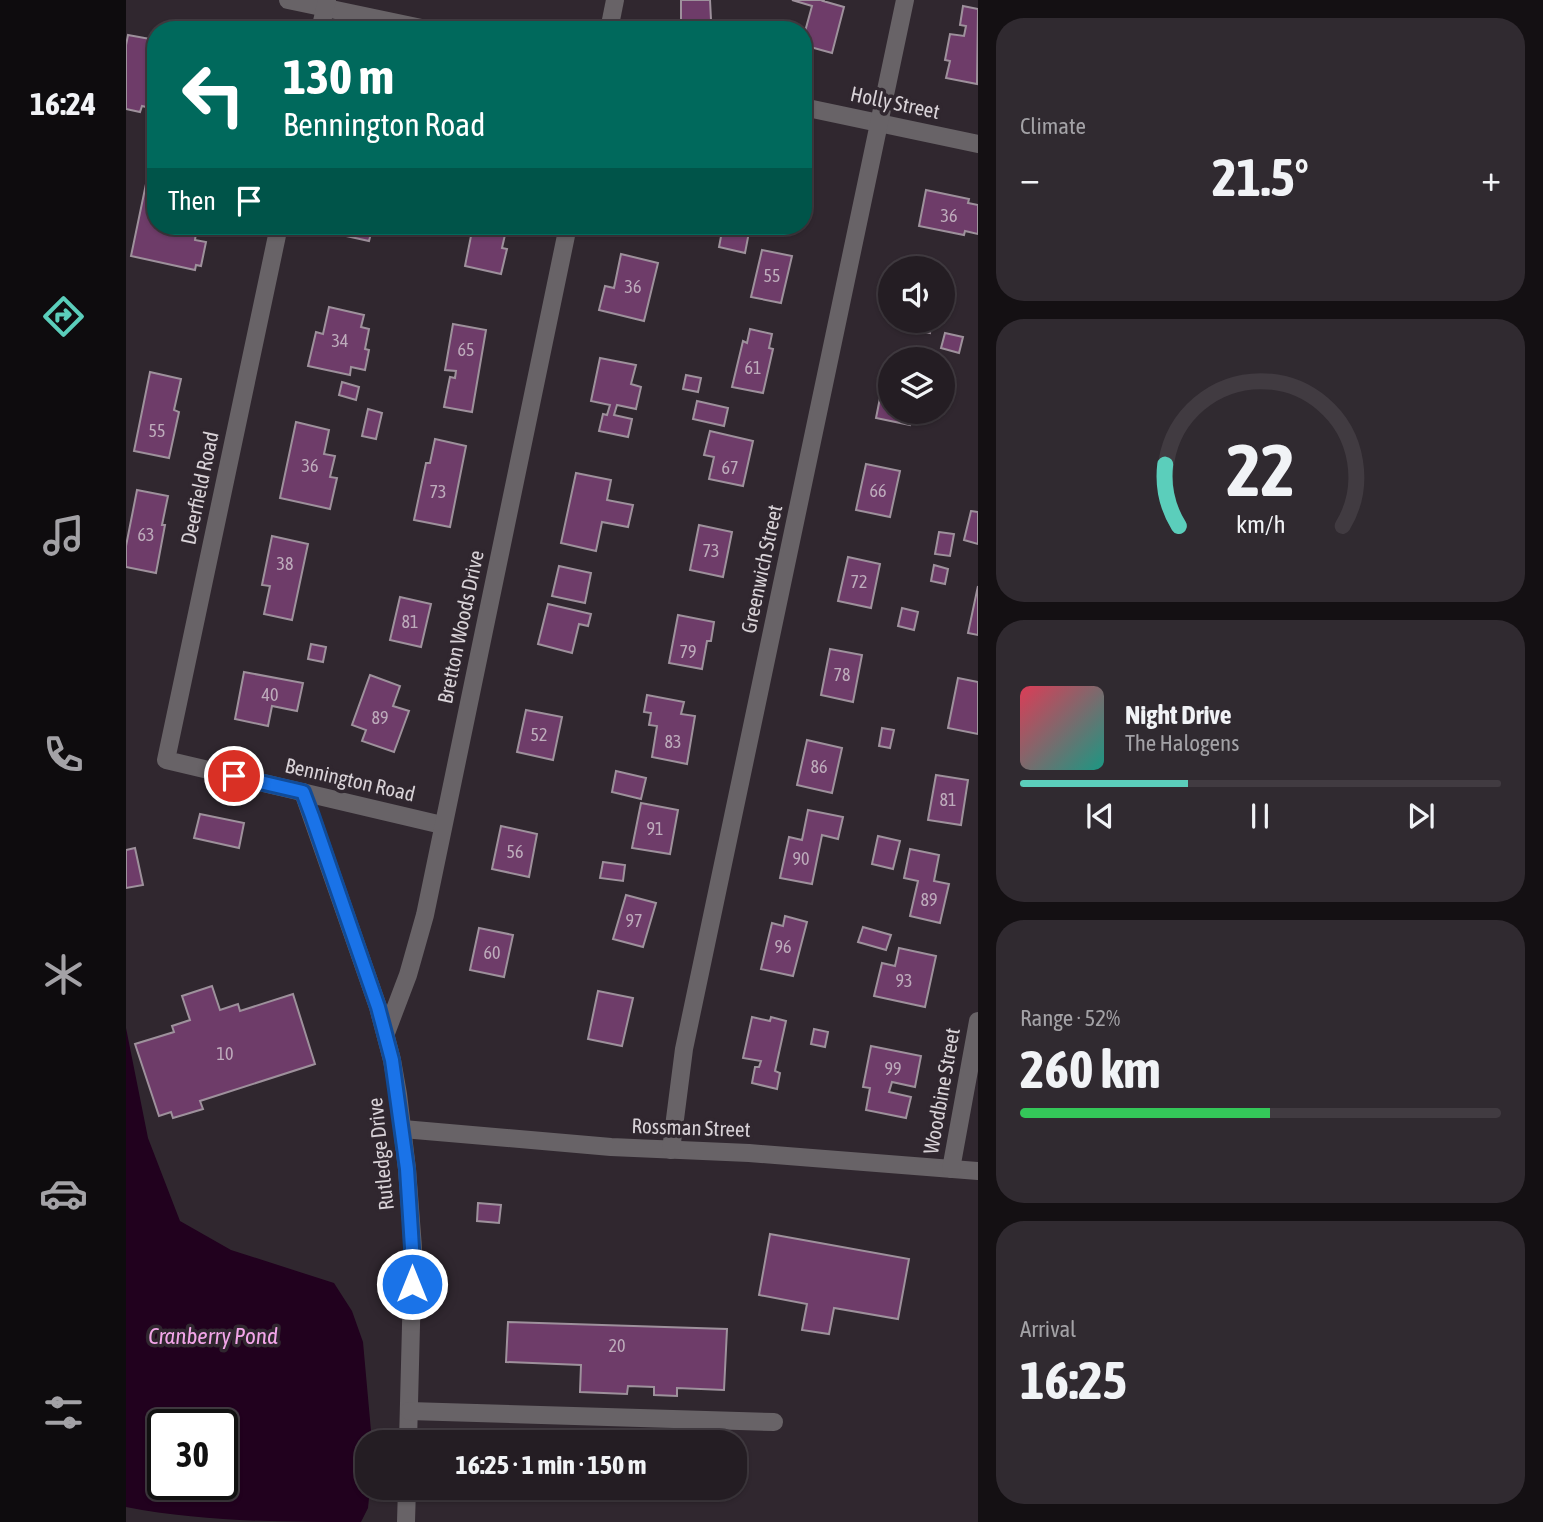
<!DOCTYPE html>
<html lang="en">
<head>
<meta charset="utf-8">
<style>
  :root { --surface:#241d23; --page:#302a30; --text:#f1f3f6; --muted:#a3a2a6; --line:#413b41; --accent:#5bcebb }
  body { margin:0; font-family:"Asap Condensed",sans-serif; background:var(--page); color:var(--text); height:100vh; display:flex; flex-direction:column; font-size:26px; white-space:nowrap }
  * { box-sizing:border-box; margin:0 }
  p { font-size:23px; color:var(--muted) }
  .icon { flex:none; width:38px; height:38px; fill:none; stroke:currentColor; stroke-width:2; stroke-linecap:round; stroke-linejoin:round }
  .map { position:relative; flex:1; overflow:hidden }
  .sheet { display:flex; flex-direction:column; gap:18px; padding:18px; background:#141013; width:565px }
  .sheet>* { flex:none }
  .top-card { position:absolute; left:21px; top:21px; width:665px; height:214px; border-radius:28px; box-shadow:0 2px 5px #0004,0 0 0 2px var(--line); background:#00695c; color:#fff; overflow:hidden }
  .controls { position:absolute; left:752px; top:256px; display:grid; gap:14px }
  .controls a { display:grid; place-items:center; width:77px; height:77px; border-radius:50%; background:var(--surface); box-shadow:0 2px 5px #0004,0 0 0 2px var(--line); font-size:35px }
  .speed { position:absolute; left:21px; top:1409px; display:flex; gap:14px; font-size:35px; font-weight:700; text-align:center }
  .speed>* { display:grid; place-content:center; width:91px; height:91px; border-radius:50%; background:var(--surface); box-shadow:0 2px 5px #0004,0 0 0 2px var(--line); line-height:1 }
  .speed .limit { border:4px solid #111; border-radius:10px; background:#fff; color:#111 }
  .pin { position:absolute; display:grid; place-items:center; width:60px; height:60px; color:#fff; margin:-30px; border:4px solid #fff; border-radius:50%; box-shadow:0 2px 7px #0007 }
  .me { position:absolute; width:77px; margin:-38px; rotate:0deg; stroke-linejoin:round; filter:drop-shadow(0 0 5px #0008) }
  .turn { display:flex; align-items:center; gap:24px; height:147px; padding:0 21px; font-size:32px }
  .turn .icon { width:91px; height:91px; stroke-width:2.5 }
  .turn b { display:block; font-size:49px; line-height:60px }
  .then { display:flex; align-items:center; height:66px; padding:0 21px; background:#0003; gap:14px; font-size:26px }
  .big { font-size:52px; font-weight:700; line-height:1.1 }
  .sheet .widget { flex:1; display:flex; flex-direction:column; justify-content:center; gap:10px; min-width:0; padding:0 24px; border-radius:28px; background:var(--page) }
  .sheet .dial { align-items:center; gap:0 }
  .dial svg { height:182px; overflow:visible; fill:none; stroke:var(--line); stroke-width:7; stroke-linecap:round; text-anchor:middle }
  .dial text { fill:var(--text); stroke:none }
  .song { display:flex; align-items:center; gap:21px }
  .cover { width:84px; height:84px; border-radius:10px; background:linear-gradient(135deg,hsl(350 70% 55%),hsl(170 70% 35%)) }
  .played { height:7px; border-radius:4px; background:linear-gradient(90deg,var(--accent) 35%,var(--line) 35%) }
  .keys { display:flex; justify-content:space-around; direction:ltr }
  .heat { display:flex; justify-content:space-between; align-items:center; font-size:38px; direction:ltr }
  .charge { height:10px; border-radius:5px; background:linear-gradient(90deg,#34c759 52%,var(--line) 0) }
  .trip { position:absolute; left:229px; top:1430px; width:392px; height:70px; border-radius:28px; background:var(--surface); box-shadow:0 2px 5px #0004,0 0 0 2px var(--line); font-weight:700; line-height:70px; text-align:center }
  main { display:flex; flex:1; min-height:0 }
  .dock { display:flex; flex-direction:column; width:126px; justify-content:space-around; align-items:center; background:#0e0c0e; color:var(--muted) }
  .dock .icon { width:49px; height:49px }
  .dock .selected { color:var(--accent) }
  .dock b { font-size:32px; color:var(--text) }
  .map>svg:first-child { display:block }
  .water { fill:#21011e; fill-rule:evenodd }
  .building { fill:#6e3c69; stroke:#9e919c; stroke-width:2 }
  .lines { fill:none; stroke-linecap:round; stroke-linejoin:round }
  .minor { stroke:#686367; stroke-width:18 }
  .route-casing { stroke:#114b97; stroke-width:18 }
  .route { stroke:#1a73e8; stroke-width:12 }
  .labels { text-anchor:middle; stroke-width:7; stroke-linejoin:round; paint-order:stroke }
  .number-label { font-size:18px; fill:#beacbc }
  .street-label { font-size:21px; fill:#d8d2d7; stroke:#30272f }
  .water-label { font-size:23px; font-style:italic; fill:#f3a6e9; stroke:#30272f }
</style>
</head>
<body>
<main>
<nav class="dock">
<b>16:24</b>
<svg class="icon selected" aria-label="directions" viewBox="0 0 24 24"><path d="M12 3l9 9-9 9-9-9zM9 14v-3h6M13 9l2 2-2 2"/></svg>
<svg class="icon" aria-label="music" viewBox="0 0 24 24"><path d="M9 18V5l10-2v13"/><circle cx="6" cy="18" r="3"/><circle cx="16" cy="16" r="3"/></svg>
<svg class="icon" aria-label="phone" viewBox="0 0 24 24"><path d="M5 4h4l2 5-3 2q2 4 5 5l2-3 5 2v4C11 20 4 13 5 4z"/></svg>
<svg class="icon" aria-label="climate" viewBox="0 0 24 24"><path d="M12 3v18M4 7l16 10M4 17L20 7"/></svg>
<svg class="icon" aria-label="car" viewBox="0 0 24 24"><path d="M5 17H2v-5l4-1 3-4h7l3 4 3 1v5h-3M9 17h6M6 11h13"/><circle cx="7" cy="17" r="2"/><circle cx="17" cy="17" r="2"/></svg>
<svg class="icon" aria-label="filters" viewBox="0 0 24 24"><path d="M4 7h16M4 17h16"/><circle cx="9" cy="7" r="2"/><circle cx="15" cy="17" r="2"/></svg>
</nav>
<div class="map">
<svg width="852" height="1522" viewBox="0 0 852 1522">
  <rect width="100%" height="100%" fill="#30272f"/>
  <path class="water" d="M 0,1028 L 22,1138 L 54,1221 L 105,1250 L 208,1283 L 226,1311 L 237,1342 L 246,1442 L 242,1442 L 242,1488 L 244,1488 L 242,1508 L 235,1522 C 157,1522 77,1522 0,1507 ZM 37,1424 L 96,1424 L 96,1484 L 37,1484 Z"/>
  <g class="building">
    <path d="M 555,0 L 584,0 L 585,20 L 555,21 Z"/>
    <path d="M 666,0 L 698,0 L 697,1 L 718,7 L 706,53 L 677,45 L 677,39 L 686,6 Z"/>
    <path d="M 837,6 L 852,9 L 851,84 L 820,78 L 824,61 L 819,60 L 824,34 L 838,36 L 840,26 L 834,25 Z"/>
    <path d="M 2,35 L 30,40 L 30,78 L 24,108 L 16,106 L 14,112 L 0,109 L 0,45 Z"/>
    <path d="M 30,136 L 30,226 L 71,226 L 69,240 L 80,242 L 75,266 L 70,265 L 69,270 L 5,256 Z"/>
    <path d="M 800,190 L 843,199 L 842,203 L 852,205 L 852,234 L 839,231 L 838,235 L 793,226 Z"/>
    <path d="M 213,226 L 247,226 L 243,241 L 211,234 Z"/>
    <path d="M 347,226 L 381,226 L 376,248 L 381,249 L 375,274 L 339,266 Z"/>
    <path d="M 508,226 L 542,226 L 540,235 L 508,227 Z"/>
    <path d="M 597,226 L 624,227 L 619,253 L 593,247 Z"/>
    <path d="M 636,250 L 666,256 L 655,303 L 625,297 Z"/>
    <path d="M 495,254 L 532,263 L 518,321 L 473,310 L 479,286 L 488,288 Z"/>
    <path d="M 203,307 L 238,315 L 235,327 L 243,329 L 239,349 L 243,350 L 239,370 L 225,367 L 224,375 L 182,366 L 190,332 L 197,334 Z"/>
    <path d="M 769,320 L 806,320 L 804,333 L 768,326 Z"/>
    <path d="M 327,324 L 360,330 L 346,412 L 318,407 L 324,377 L 329,378 L 330,371 L 319,370 Z"/>
    <path d="M 624,329 L 646,334 L 643,348 L 647,349 L 637,393 L 606,387 L 617,341 L 621,343 Z"/>
    <path d="M 819,333 L 837,337 L 833,353 L 815,348 Z"/>
    <path d="M 474,358 L 510,365 L 505,384 L 515,387 L 510,409 L 491,405 L 488,415 L 506,419 L 502,437 L 473,431 L 477,414 L 481,415 L 484,405 L 465,401 Z"/>
    <path d="M 24,372 L 55,379 L 48,410 L 53,412 L 43,458 L 8,451 Z"/>
    <path d="M 759,373 L 765,374 L 765,411 L 787,411 L 784,425 L 750,418 Z"/>
    <path d="M 560,375 L 575,378 L 572,392 L 557,389 Z"/>
    <path d="M 216,382 L 233,387 L 230,400 L 213,395 Z"/>
    <path d="M 571,401 L 602,408 L 598,426 L 567,419 Z"/>
    <path d="M 242,409 L 256,413 L 250,439 L 236,436 Z"/>
    <path d="M 170,422 L 203,430 L 198,454 L 209,456 L 204,477 L 211,478 L 204,509 L 154,498 Z"/>
    <path d="M 584,431 L 627,441 L 617,486 L 583,479 L 588,457 L 578,455 Z"/>
    <path d="M 309,439 L 340,446 L 324,527 L 288,520 L 300,463 L 304,463 Z"/>
    <path d="M 740,464 L 774,471 L 764,517 L 730,510 Z"/>
    <path d="M 450,473 L 485,480 L 481,500 L 507,505 L 502,527 L 476,522 L 470,551 L 435,543 Z"/>
    <path d="M 11,490 L 42,496 L 36,525 L 39,525 L 30,573 L 0,567 L 0,546 Z"/>
    <path d="M 845,511 L 852,512 L 852,544 L 838,540 Z"/>
    <path d="M 573,525 L 606,532 L 597,577 L 564,570 Z"/>
    <path d="M 813,532 L 828,534 L 824,556 L 809,554 Z"/>
    <path d="M 146,536 L 182,544 L 166,620 L 138,614 L 144,586 L 136,585 Z"/>
    <path d="M 722,557 L 754,564 L 745,608 L 712,601 Z"/>
    <path d="M 808,565 L 822,569 L 819,584 L 805,581 Z"/>
    <path d="M 433,566 L 465,573 L 459,603 L 426,596 Z"/>
    <path d="M 852,586 L 852,635 L 842,633 Z"/>
    <path d="M 274,597 L 305,604 L 295,647 L 264,640 Z"/>
    <path d="M 422,604 L 465,614 L 462,626 L 453,624 L 446,653 L 412,644 Z"/>
    <path d="M 776,608 L 792,612 L 788,630 L 772,626 Z"/>
    <path d="M 552,615 L 588,622 L 585,641 L 581,641 L 576,669 L 543,663 Z"/>
    <path d="M 185,644 L 200,647 L 197,662 L 182,659 Z"/>
    <path d="M 704,649 L 736,655 L 727,702 L 695,695 Z"/>
    <path d="M 118,672 L 177,683 L 171,711 L 146,706 L 142,726 L 109,719 Z"/>
    <path d="M 244,675 L 274,686 L 267,706 L 283,711 L 268,752 L 236,741 L 240,730 L 226,725 Z"/>
    <path d="M 832,678 L 852,682 L 852,734 L 822,728 Z"/>
    <path d="M 521,695 L 558,702 L 555,714 L 569,716 L 561,764 L 526,757 L 531,726 L 523,725 L 525,713 L 518,712 Z"/>
    <path d="M 400,710 L 436,717 L 427,760 L 391,752 Z"/>
    <path d="M 756,728 L 768,730 L 764,748 L 753,746 Z"/>
    <path d="M 681,740 L 716,748 L 706,793 L 671,785 Z"/>
    <path d="M 490,771 L 520,778 L 515,799 L 486,792 Z"/>
    <path d="M 810,775 L 842,780 L 835,825 L 802,820 Z"/>
    <path d="M 515,803 L 552,810 L 544,854 L 506,848 Z"/>
    <path d="M 682,810 L 717,817 L 712,839 L 696,835 L 686,884 L 654,878 L 663,837 L 676,840 Z"/>
    <path d="M 74,814 L 118,823 L 113,848 L 68,838 Z"/>
    <path d="M 375,826 L 411,834 L 403,877 L 366,869 Z"/>
    <path d="M 752,836 L 774,841 L 767,869 L 746,864 Z"/>
    <path d="M 9,848 L 17,885 L 0,888 L 0,850 Z"/>
    <path d="M 784,849 L 813,855 L 808,881 L 823,884 L 814,923 L 784,916 L 792,881 L 778,878 Z"/>
    <path d="M 477,862 L 499,865 L 497,881 L 474,878 Z"/>
    <path d="M 500,895 L 530,903 L 517,947 L 487,939 Z"/>
    <path d="M 659,916 L 681,922 L 667,976 L 635,969 L 646,923 L 657,926 Z"/>
    <path d="M 737,927 L 765,935 L 760,950 L 732,942 Z"/>
    <path d="M 353,928 L 387,935 L 378,977 L 344,970 Z"/>
    <path d="M 773,948 L 810,956 L 799,1007 L 748,996 L 756,963 L 769,966 Z"/>
    <path d="M 86,986 L 94,1010 L 112,1004 L 114,1011 L 167,994 L 189,1064 L 74,1101 L 77,1109 L 47,1118 L 45,1112 L 33,1116 L 9,1044 L 48,1032 L 46,1026 L 64,1020 L 56,996 Z"/>
    <path d="M 472,991 L 507,998 L 496,1046 L 462,1039 Z"/>
    <path d="M 626,1017 L 644,1021 L 645,1017 L 660,1021 L 649,1071 L 654,1073 L 651,1089 L 626,1083 L 629,1067 L 633,1067 L 635,1061 L 617,1058 Z"/>
    <path d="M 688,1029 L 702,1032 L 699,1047 L 685,1044 Z"/>
    <path d="M 745,1046 L 795,1056 L 789,1087 L 766,1082 L 763,1092 L 785,1097 L 780,1118 L 740,1110 L 744,1088 L 737,1087 Z"/>
    <path d="M 352,1203 L 375,1205 L 373,1223 L 351,1221 Z"/>
    <path d="M 644,1234 L 783,1259 L 772,1319 L 708,1308 L 703,1334 L 676,1330 L 681,1304 L 633,1295 Z"/>
    <path d="M 382,1322 L 601,1329 L 598,1390 L 551,1388 L 551,1396 L 528,1395 L 528,1387 L 502,1386 L 501,1394 L 454,1392 L 455,1365 L 380,1362 Z"/>
  </g>
  <g class="lines">
    <g class="minor">
      <path d="M 162,0 L 305,30"/>
      <path d="M 194,30 L 201,0"/>
      <path d="M 483,30 L 489,0"/>
      <path d="M 677,107 L 852,144"/>
      <path d="M 153,226 L 40,760 L 316,825"/>
      <path d="M 177,792 L 252,1007 L 266,1060 L 272,1094 L 281,1169 L 287,1248 L 282,1442"/>
      <path d="M 260,1033 L 282,975 L 299,915 L 442,226"/>
      <path d="M 277,1129 L 485,1147 L 623,1153 L 852,1171"/>
      <path d="M 545,1150 L 558,1049 L 779,0"/>
      <path d="M 825,1169 L 852,1021"/>
      <path d="M 283,1411 L 648,1422"/>
      <path d="M 280,1522 L 281,1488"/>
    </g>
  </g>
  <g class="lines">
    <defs>
      <path id="route" d="M 108,776 L 177,792 L 186,816 L 252,1007 L 266,1060 L 281,1169 L 286,1248 L 286,1284"/>
    </defs>
    <use href="#route" class="route-casing"/>
    <use href="#route" class="route"/>
  </g>
  <g class="labels">
    <g class="number-label">
      <text x="823" y="222">36</text>
      <text x="646" y="282">55</text>
      <text x="507" y="293">36</text>
      <text x="214" y="347">34</text>
      <text x="340" y="356">65</text>
      <text x="627" y="374">61</text>
      <text x="31" y="437">55</text>
      <text x="184" y="472">36</text>
      <text x="604" y="474">67</text>
      <text x="752" y="497">66</text>
      <text x="312" y="498">73</text>
      <text x="20" y="541">63</text>
      <text x="585" y="557">73</text>
      <text x="159" y="570">38</text>
      <text x="733" y="588">72</text>
      <text x="284" y="628">81</text>
      <text x="562" y="658">79</text>
      <text x="716" y="681">78</text>
      <text x="144" y="701">40</text>
      <text x="254" y="724">89</text>
      <text x="413" y="741">52</text>
      <text x="547" y="748">83</text>
      <text x="693" y="773">86</text>
      <text x="822" y="806">81</text>
      <text x="529" y="835">91</text>
      <text x="389" y="858">56</text>
      <text x="675" y="865">90</text>
      <text x="803" y="906">89</text>
      <text x="508" y="927">97</text>
      <text x="657" y="953">96</text>
      <text x="366" y="959">60</text>
      <text x="778" y="987">93</text>
      <text x="99" y="1060">10</text>
      <text x="767" y="1075">99</text>
      <text x="491" y="1352">20</text>
    </g>
    <g class="street-label">
      <text transform="translate(769 103) rotate(12)" y="7">Holly Street</text>
      <text transform="translate(74 488) rotate(-78)" y="7">Deerfield Road</text>
      <text transform="translate(636 569) rotate(-78)" y="7">Greenwich Street</text>
      <text transform="translate(335 627) rotate(-78)" y="7">Bretton Woods Drive</text>
      <text transform="translate(224 780) rotate(13)" y="7">Bennington Road</text>
      <text transform="translate(816 1091) rotate(-80)" y="7">Woodbine Street</text>
      <text transform="translate(565 1128) rotate(2)" y="7">Rossman Street</text>
      <text transform="translate(255 1154) rotate(-96)" y="7">Rutledge Drive</text>
    </g>
    <g class="water-label">
      <text x="87" y="1344">Cranberry Pond</text>
    </g>
  </g>
</svg>
<div class="controls">
<a><svg class="icon" aria-label="sound" viewBox="0 0 24 24"><path d="M4 9h4l5-4v14l-5-4H4zM17 9q2 3 0 6"/></svg></a>
<a><svg class="icon" aria-label="layers" viewBox="0 0 24 24"><path d="M12 4l9 5-9 5-9-5zM3 14l9 5 9-5"/></svg></a>
</div>
<div class="speed"><div class="limit">30</div></div>
<div class="pin" style="left:108px;top:776px;background:#d93025"><svg class="icon" aria-label="arrive" viewBox="0 0 24 24"><path d="M6 21V4h12l-3 4 3 4H6"/></svg></div>
<svg class="me" style="left:286px;top:1284px" viewBox="-20 -20 40 40"><circle r="17" fill="#1a73e8" stroke="#fff" stroke-width="3"/><path d="M0-11L8 9 0 5-8 9z" fill="#fff"/></svg>
<div class="trip">16:25 · 1 min · 150 m</div>
<div class="top-card">
<div class="turn"><svg class="icon" aria-label="left" viewBox="0 0 24 24"><path d="M17 20v-9H6M10 6l-5 5 5 5"/></svg><div><b>130 m</b>Bennington Road</div></div>
<div class="then">Then<svg class="icon" aria-label="arrive" viewBox="0 0 24 24"><path d="M6 21V4h12l-3 4 3 4H6"/></svg></div>
</div>
</div>
<section class="sheet">
<div class="widget"><p>Climate</p>
<div class="heat"><a>−</a><b class="big">21.5°</b><a>+</a></div>
</div>
<div class="widget dial"><svg viewBox="0 0 100 80">
<path d="M14 69A42 42 0 1 1 86 69"/>
<path d="M14 69A42 42 0 0 1 8 42" stroke="#5bcebb"/>
<text x="50" y="56" font-size="32" font-weight="700">22</text>
<text x="50" y="72" font-size="11">km/h</text>
</svg></div>
<div class="widget">
<div class="song"><i class="cover"></i><div><b>Night Drive</b><p>The Halogens</p></div></div>
<div class="played"></div>
<div class="keys"><svg class="icon" aria-label="previous" viewBox="0 0 24 24"><path d="M18 5L8 12l10 7zM5 5v14"/></svg><svg class="icon" aria-label="pause" viewBox="0 0 24 24"><path d="M8 5v14M16 5v14"/></svg><svg class="icon" aria-label="next" viewBox="0 0 24 24"><path d="M6 5l10 7-10 7zM19 5v14"/></svg></div>
</div>
<div class="widget"><p>Range · 52%</p><b class="big">260 km</b><div class="charge"></div></div>
<div class="widget"><p>Arrival</p><b class="big">16:25</b></div>
</section>
</main>
</body>
</html>
